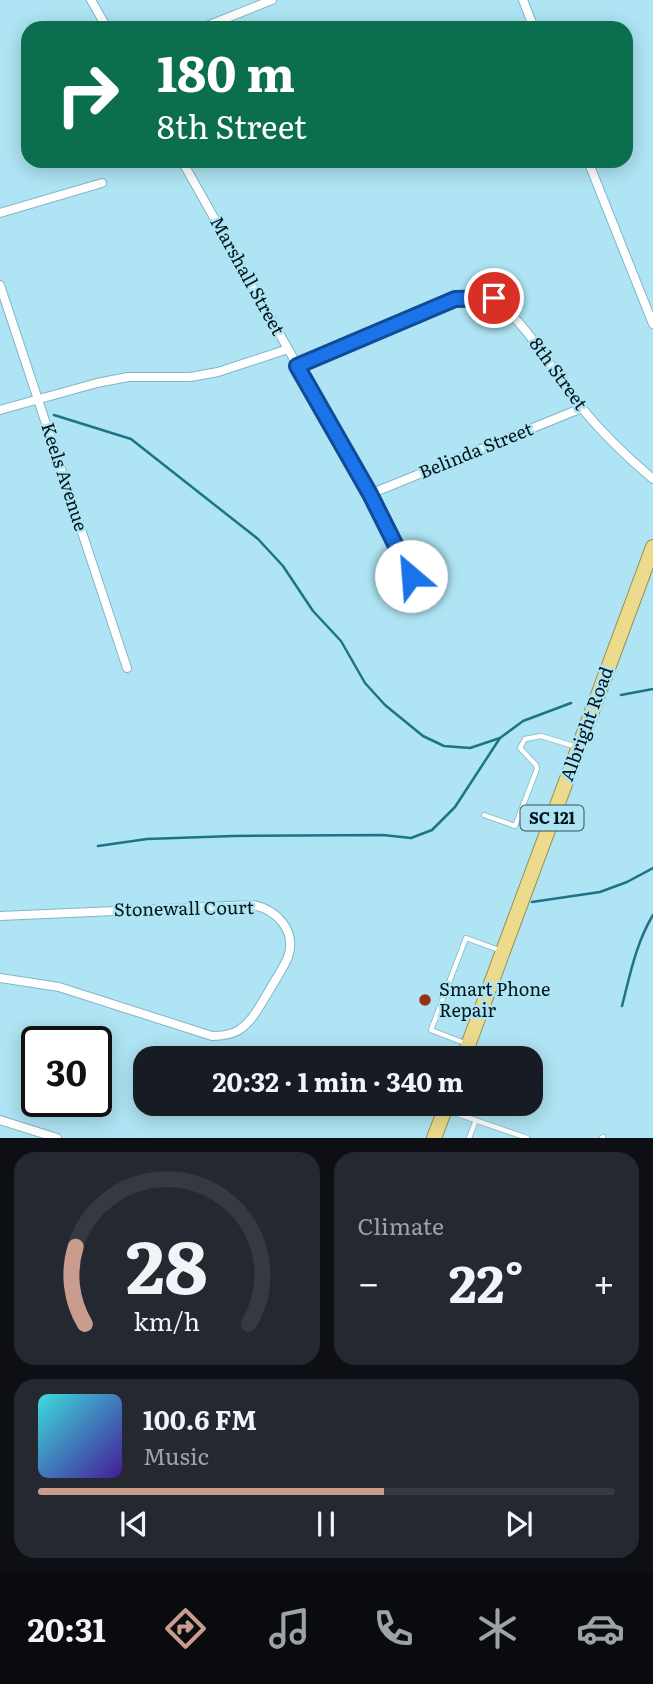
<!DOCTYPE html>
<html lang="en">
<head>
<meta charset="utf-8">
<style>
  :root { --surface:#171b24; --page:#242831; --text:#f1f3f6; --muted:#9ea1a6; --line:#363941; --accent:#c99c8e }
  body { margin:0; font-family:Literata,serif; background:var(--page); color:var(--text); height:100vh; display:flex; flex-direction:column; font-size:26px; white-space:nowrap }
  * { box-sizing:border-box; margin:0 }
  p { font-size:23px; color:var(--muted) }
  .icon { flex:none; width:38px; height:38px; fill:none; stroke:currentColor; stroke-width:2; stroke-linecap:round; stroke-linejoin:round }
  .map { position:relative; height:1138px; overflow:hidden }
  .sheet { display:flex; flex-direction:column; gap:14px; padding:14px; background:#0d0f14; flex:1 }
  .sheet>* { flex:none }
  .top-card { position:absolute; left:21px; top:21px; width:612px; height:147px; border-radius:21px; box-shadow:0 4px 18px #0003; background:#0b6e4f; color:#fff; overflow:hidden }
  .speed { position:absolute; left:21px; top:1026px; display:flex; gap:14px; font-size:35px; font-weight:700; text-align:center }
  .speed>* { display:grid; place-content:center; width:91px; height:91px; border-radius:50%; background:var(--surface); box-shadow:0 4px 18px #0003; line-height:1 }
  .speed .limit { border:4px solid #111; border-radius:10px; background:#fff; color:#111 }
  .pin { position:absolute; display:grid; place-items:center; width:60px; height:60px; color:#fff; margin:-30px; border:4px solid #fff; border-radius:50%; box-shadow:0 2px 7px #0007 }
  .me { position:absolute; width:77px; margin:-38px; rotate:333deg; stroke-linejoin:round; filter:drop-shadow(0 0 5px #0008) }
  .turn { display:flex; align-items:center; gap:24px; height:147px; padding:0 21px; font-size:32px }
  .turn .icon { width:91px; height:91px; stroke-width:2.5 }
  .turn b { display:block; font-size:49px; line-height:60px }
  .big { font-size:52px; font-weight:700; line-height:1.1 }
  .sheet .tile { flex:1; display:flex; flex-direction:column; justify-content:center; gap:10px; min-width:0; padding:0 24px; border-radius:21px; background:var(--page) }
  .sheet .dial { align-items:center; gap:0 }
  .dial svg { height:182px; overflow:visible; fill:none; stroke:var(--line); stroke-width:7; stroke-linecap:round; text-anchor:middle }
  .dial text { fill:var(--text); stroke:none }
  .song { display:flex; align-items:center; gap:21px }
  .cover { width:84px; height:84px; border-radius:10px; background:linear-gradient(135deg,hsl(180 70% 55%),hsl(260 70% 35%)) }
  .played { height:7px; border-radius:4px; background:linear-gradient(90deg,var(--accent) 60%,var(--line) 60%) }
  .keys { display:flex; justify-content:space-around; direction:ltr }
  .heat { display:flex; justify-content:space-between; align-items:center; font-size:38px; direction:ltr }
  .sheet .tiles { flex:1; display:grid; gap:14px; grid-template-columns:1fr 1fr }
  .tile:last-child { grid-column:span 2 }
  .trip { position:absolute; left:133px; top:1046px; width:410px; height:70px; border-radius:21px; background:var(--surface); box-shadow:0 4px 18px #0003; font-weight:700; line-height:70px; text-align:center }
  .tab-bar { display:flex; height:112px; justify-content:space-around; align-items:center; background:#090b0e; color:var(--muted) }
  .tab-bar .icon { width:49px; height:49px }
  .tab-bar .selected { color:var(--accent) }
  .tab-bar b { font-size:32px; color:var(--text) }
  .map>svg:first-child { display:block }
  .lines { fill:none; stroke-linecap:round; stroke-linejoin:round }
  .stream { stroke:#1d7487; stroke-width:2.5 }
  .service-casing { stroke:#82b6c5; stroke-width:6 }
  .minor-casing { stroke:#82b6c5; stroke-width:10 }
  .trunk-casing { stroke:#989052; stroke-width:16 }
  .service { stroke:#fff; stroke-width:4.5 }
  .minor { stroke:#fff; stroke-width:8 }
  .trunk { stroke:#ecdb8c; stroke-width:14 }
  .route-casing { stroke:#114b97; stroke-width:18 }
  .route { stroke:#1a73e8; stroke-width:12 }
  .poi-dot { fill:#98310f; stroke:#aee4f3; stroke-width:2.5 }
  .labels { text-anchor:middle; stroke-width:5; stroke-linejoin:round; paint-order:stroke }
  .shield { fill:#aee4f3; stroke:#36535b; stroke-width:2 }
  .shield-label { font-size:16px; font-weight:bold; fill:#02151a }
  .street-label { font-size:18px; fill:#02151a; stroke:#aee4f3 }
  .poi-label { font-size:18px; fill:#02151a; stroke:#aee4f3; text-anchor:start }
</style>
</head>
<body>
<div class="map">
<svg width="653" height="1138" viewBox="0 0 653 1138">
  <rect width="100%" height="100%" fill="#aee4f3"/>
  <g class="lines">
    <g class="stream">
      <path d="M 54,415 L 131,439 L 258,539 L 283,566 L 313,611 L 341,641 L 365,683 L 385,705 L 423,736 L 444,746 L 470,748 L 500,738 L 523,721 L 571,703"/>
      <path d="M 621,695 L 653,689"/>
      <path d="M 98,846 L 147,839 L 233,836 L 383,835 L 411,838 L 432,830 L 455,807 L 500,738"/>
      <path d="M 532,902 L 600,892 L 627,882 L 653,868"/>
      <path d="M 622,1006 C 630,975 636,943 653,915"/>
    </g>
    <defs>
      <g id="service">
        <path d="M 520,812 L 549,823"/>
        <path d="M 484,815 L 515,826 L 537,769 L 536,765 L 520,748 L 525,739 L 541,736 L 577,747"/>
        <path d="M 467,1044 L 431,1030 L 466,938 L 499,950"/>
        <path d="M 449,1111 L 527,1138"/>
        <path d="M 469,1138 L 476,1120"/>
        <path d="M 602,1138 L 603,1137"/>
      </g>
      <g id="minor">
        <path d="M 91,0 L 107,28"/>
        <path d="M 523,0 L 534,28"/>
        <path d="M 202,28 L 272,0"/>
        <path d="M 182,161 L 370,494 L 411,576"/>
        <path d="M 588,161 L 653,324"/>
        <path d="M 0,213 L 102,183"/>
        <path d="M 0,285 L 127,668"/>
        <path d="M 297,366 L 455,299 L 494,298 C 532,330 551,369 581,407 C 602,433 627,457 653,479"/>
        <path d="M 0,410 L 97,383 L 128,377 L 190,377 L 218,372 L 288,349"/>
        <path d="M 370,494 L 582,408"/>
        <path d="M 0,916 L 253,905 C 277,910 297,931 288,957 C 283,969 275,980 269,991 C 260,1005 253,1021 239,1030 C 231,1035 221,1036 212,1036 L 59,987 L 0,978"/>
        <path d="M 0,1120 L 57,1138"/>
      </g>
      <g id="trunk">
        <path d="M 463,1059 L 653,547"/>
        <path d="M 434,1138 L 447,1104"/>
      </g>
    </defs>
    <use href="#service" class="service-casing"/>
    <use href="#minor" class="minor-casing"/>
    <use href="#trunk" class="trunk-casing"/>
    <use href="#service" class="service"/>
    <use href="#minor" class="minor"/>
    <use href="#trunk" class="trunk"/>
  </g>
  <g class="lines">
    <defs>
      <path id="route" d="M 411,576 L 370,494 L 297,366 L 455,299 L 494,298"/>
    </defs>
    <use href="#route" class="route-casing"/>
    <use href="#route" class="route"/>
  </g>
  <circle class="poi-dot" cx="425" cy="1000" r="7"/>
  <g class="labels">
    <rect class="shield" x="520.5" y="805.5" width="63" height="25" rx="5"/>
    <g class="shield-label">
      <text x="552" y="824">SC 121</text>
    </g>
    <g class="street-label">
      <text transform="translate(247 276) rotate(61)" y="6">Marshall Street</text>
      <text transform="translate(558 374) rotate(54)" y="6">8th Street</text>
      <text transform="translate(476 451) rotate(-22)" y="6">Belinda Street</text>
      <text transform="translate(64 477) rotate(72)" y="6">Keels Avenue</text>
      <text transform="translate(587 724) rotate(-70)" y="6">Albright Road</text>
      <text transform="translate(184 909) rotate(-1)" y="6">Stonewall Court</text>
    </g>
    <g class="poi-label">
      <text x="439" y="996">Smart Phone<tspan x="439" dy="21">Repair</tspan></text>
    </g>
  </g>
</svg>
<div class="speed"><div class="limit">30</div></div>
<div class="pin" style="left:494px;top:298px;background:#d93025"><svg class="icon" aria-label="arrive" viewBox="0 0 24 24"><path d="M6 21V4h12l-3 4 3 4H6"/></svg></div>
<svg class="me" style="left:411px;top:576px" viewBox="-20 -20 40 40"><circle r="19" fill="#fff"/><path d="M0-13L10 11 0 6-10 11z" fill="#1a73e8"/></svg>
<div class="trip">20:32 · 1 min · 340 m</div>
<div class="top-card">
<div class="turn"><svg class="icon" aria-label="right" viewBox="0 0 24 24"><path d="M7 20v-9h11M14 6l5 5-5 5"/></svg><div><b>180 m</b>8th Street</div></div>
</div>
</div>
<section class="sheet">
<div class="tiles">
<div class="tile dial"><svg viewBox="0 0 100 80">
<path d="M14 69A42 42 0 1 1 86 69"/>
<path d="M14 69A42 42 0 0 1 10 35" stroke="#c99c8e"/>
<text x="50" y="56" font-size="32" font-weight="700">28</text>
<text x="50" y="72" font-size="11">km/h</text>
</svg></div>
<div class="tile"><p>Climate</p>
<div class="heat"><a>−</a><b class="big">22°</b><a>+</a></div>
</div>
<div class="tile">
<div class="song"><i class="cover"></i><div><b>100.6 FM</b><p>Music</p></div></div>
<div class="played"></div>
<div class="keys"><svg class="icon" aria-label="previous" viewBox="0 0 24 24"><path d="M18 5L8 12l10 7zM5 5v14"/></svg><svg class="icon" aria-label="pause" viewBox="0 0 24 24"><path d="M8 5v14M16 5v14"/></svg><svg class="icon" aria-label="next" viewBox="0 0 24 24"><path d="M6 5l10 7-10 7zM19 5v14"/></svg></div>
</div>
</div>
</section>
<nav class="tab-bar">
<b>20:31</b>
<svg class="icon selected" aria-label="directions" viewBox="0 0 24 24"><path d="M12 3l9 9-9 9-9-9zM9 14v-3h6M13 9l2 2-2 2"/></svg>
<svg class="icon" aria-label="music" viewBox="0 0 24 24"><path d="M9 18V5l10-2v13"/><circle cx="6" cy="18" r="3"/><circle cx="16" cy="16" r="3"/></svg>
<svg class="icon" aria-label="phone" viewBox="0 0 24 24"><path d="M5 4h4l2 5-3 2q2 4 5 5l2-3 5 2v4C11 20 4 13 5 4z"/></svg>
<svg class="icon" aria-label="climate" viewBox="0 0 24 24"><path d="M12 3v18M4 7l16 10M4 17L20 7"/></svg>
<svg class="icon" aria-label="car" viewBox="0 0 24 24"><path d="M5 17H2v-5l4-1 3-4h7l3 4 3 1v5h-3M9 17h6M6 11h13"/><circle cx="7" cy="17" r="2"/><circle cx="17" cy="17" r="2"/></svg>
</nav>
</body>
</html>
